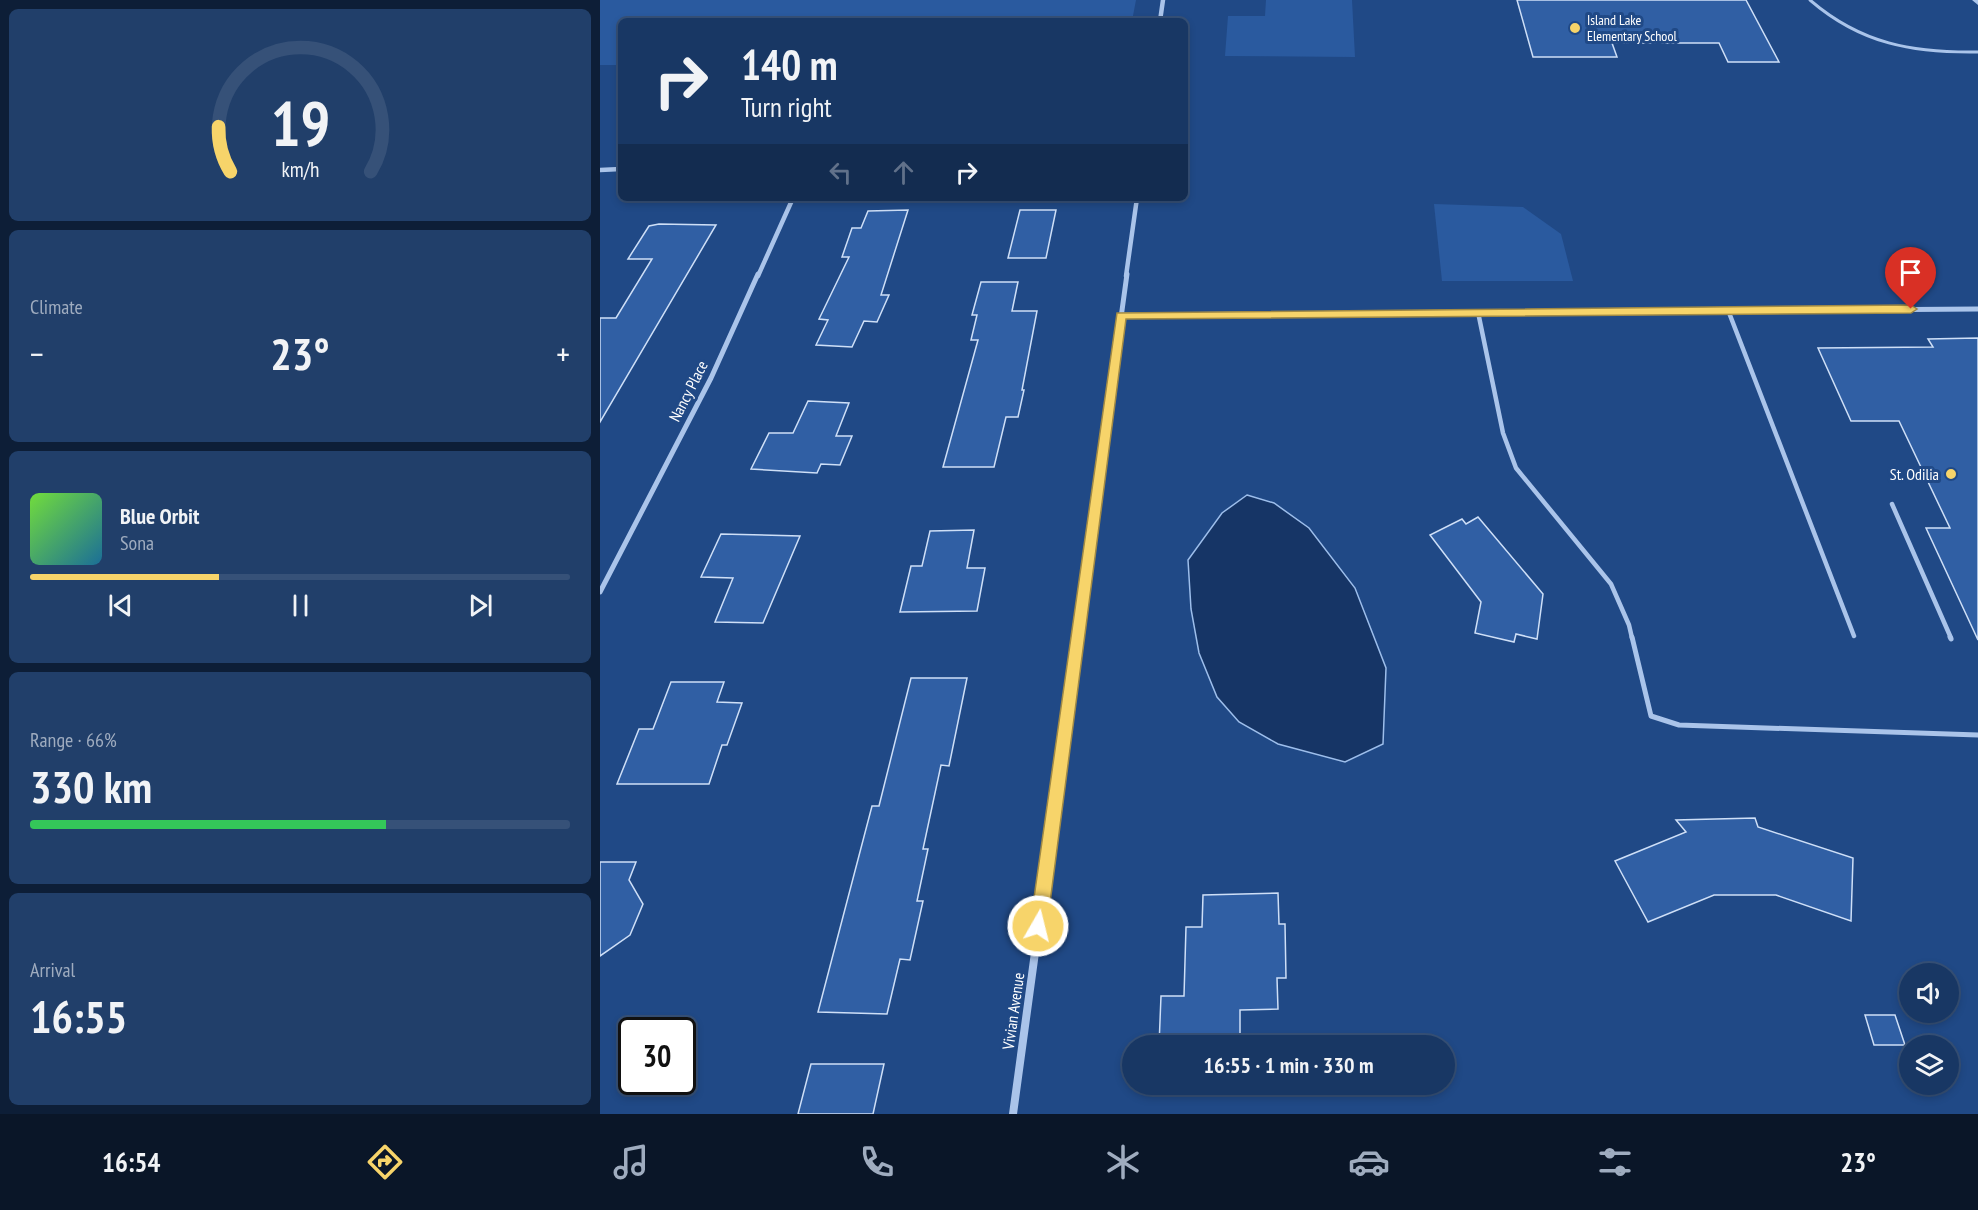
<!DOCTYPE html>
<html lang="en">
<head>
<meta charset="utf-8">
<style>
  :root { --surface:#183764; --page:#213f6a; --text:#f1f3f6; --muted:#9facbf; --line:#365178; --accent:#f7d46a }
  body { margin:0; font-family:"PT Sans Narrow",sans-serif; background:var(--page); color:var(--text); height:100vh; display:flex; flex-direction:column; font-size:22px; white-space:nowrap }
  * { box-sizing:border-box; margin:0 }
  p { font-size:20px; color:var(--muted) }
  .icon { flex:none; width:33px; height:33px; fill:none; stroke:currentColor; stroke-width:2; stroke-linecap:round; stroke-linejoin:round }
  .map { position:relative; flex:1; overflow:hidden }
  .side { display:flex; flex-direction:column; gap:9px; padding:9px; background:#0d1e37; width:600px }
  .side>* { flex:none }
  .guide { position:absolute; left:18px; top:18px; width:570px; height:183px; border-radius:9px; box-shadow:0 3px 9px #0003,0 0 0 2px var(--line); background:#183764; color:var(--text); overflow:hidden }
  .buttons { position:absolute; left:1299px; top:963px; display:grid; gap:12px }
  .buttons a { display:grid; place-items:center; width:60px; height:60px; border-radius:50%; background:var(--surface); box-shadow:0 3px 9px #0003,0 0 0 2px var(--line); font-size:30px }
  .speed { position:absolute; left:18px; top:1017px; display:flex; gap:12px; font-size:30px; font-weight:700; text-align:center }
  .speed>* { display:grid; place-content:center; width:78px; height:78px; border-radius:50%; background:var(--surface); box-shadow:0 3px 9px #0003,0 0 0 2px var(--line); line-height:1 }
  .speed .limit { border:3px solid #111; border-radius:9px; background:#fff; color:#111 }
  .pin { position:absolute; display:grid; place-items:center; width:51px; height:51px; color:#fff; margin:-62px -26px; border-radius:50% 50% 50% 0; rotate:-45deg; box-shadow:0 0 6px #0007 }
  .pin .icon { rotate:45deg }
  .me { position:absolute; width:66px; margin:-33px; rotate:8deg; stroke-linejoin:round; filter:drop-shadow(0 0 4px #0008) }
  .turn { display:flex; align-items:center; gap:21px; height:126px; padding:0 24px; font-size:27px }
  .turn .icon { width:78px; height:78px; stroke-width:2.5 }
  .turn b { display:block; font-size:42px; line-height:51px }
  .lanes { display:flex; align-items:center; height:57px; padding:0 24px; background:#0003; justify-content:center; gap:30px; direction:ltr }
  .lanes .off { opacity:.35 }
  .big { font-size:45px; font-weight:700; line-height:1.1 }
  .side .widget { flex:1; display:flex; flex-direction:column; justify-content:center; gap:9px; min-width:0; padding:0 21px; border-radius:9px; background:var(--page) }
  .side .dial { align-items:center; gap:0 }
  .dial svg { height:156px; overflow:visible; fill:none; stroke:var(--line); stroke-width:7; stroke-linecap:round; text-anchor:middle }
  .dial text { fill:var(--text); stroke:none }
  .song { display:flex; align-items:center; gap:18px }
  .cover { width:72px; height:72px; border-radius:9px; background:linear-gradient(135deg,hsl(100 70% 55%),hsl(200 70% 35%)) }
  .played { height:6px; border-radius:3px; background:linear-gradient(90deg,var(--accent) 35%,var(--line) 35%) }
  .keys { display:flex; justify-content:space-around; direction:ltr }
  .heat { display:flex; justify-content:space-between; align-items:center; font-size:33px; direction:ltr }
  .charge { height:9px; border-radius:4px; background:linear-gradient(90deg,#34c759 66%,var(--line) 0) }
  .trip { position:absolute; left:522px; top:1035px; width:333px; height:60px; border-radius:30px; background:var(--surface); box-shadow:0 3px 9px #0003,0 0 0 2px var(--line); font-weight:700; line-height:60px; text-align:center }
  .tabs { display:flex; height:96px; justify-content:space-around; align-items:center; background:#0a1628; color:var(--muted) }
  .tabs .icon { width:42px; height:42px }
  .tabs .on { color:var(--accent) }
  .tabs b { font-size:27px; color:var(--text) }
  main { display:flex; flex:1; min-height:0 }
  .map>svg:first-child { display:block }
  .green { fill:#2a5a9f }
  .water { fill:#163566; stroke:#9dbeeb; stroke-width:1.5 }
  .building { fill:#305fa4; stroke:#cedff7; stroke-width:1.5 }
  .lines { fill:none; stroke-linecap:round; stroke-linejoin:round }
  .service-far2 { stroke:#aac4ea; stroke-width:3 }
  .service-far1 { stroke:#aac4ea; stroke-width:4.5 }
  .service { stroke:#aac4ea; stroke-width:5 }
  .minor-far2 { stroke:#aac4ea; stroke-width:4.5 }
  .minor-far1 { stroke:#aac4ea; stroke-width:5 }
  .minor { stroke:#aac4ea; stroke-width:8 }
  .tertiary { fill:#aac4ea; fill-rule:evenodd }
  .route { fill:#f7d46a; stroke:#a18a45; stroke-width:1.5 }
  .poi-dot { fill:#f7d46a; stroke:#204986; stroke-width:2 }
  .labels { text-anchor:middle; stroke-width:6; stroke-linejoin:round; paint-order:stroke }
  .far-poi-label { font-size:14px; fill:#fff; stroke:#204986; text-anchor:start }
  .street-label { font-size:16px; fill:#fff; stroke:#204986 }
  .poi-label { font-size:16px; fill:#fff; stroke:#204986; text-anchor:end }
</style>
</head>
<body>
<main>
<section class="side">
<div class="widget dial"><svg viewBox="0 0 100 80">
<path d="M14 69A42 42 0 1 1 86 69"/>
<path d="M14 69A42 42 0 0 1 8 46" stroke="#f7d46a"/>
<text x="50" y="56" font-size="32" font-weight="700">19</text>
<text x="50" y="72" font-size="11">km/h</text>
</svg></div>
<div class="widget"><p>Climate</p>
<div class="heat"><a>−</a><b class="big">23°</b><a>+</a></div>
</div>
<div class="widget">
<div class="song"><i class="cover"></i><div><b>Blue Orbit</b><p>Sona</p></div></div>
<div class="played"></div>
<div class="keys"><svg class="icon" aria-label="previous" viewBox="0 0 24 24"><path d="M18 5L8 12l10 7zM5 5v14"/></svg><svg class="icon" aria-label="pause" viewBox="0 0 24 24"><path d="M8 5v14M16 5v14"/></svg><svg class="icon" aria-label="next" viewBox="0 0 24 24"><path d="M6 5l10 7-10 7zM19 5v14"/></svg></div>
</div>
<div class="widget"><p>Range · 66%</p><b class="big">330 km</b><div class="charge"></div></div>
<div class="widget"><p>Arrival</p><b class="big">16:55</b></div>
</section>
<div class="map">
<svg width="1378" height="1114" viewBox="0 0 1378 1114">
  <rect width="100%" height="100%" fill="#204986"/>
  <g class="green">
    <path d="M 0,0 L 536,0 L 532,21 L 21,21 L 21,65 L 0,65 Z"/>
    <path d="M 666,0 L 752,0 L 755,57 L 625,56 L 628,16 L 665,16 Z"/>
    <path d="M 834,204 L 923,207 L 961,234 L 973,281 L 842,281 Z"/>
  </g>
  <path class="water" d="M 647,495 L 674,503 L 709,528 L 755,588 L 786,668 L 783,744 L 745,762 L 678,744 L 639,722 L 617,697 L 599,653 L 591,609 L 588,560 L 622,513 Z"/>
  <g class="building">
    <path d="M 917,0 L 1146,0 L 1179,62 L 1128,62 L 1119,43 L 1012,43 L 1017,57 L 933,57 Z"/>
    <path d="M 308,210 L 281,295 L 289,295 L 277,322 L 264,321 L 252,347 L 216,345 L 228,320 L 219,319 L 249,257 L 242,257 L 252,228 L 261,228 L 268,211 Z"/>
    <path d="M 420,210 L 456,210 L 446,258 L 408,258 Z"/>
    <path d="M 59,224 L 116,225 L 0,422 L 0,318 L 16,318 L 52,259 L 28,259 L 49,226 Z"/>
    <path d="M 381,282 L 418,282 L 412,311 L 437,311 L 422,390 L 424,390 L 418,417 L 406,417 L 394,467 L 343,467 L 378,340 L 371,340 L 377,315 L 372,315 Z"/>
    <path d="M 1378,338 L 1378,640 L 1326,528 L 1350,528 L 1299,421 L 1251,421 L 1218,348 L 1333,347 L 1328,339 Z"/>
    <path d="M 208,401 L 249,403 L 236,436 L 252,436 L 240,465 L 221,464 L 217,473 L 151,469 L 169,433 L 193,433 Z"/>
    <path d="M 878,517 L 943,594 L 937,639 L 916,634 L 914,642 L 875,633 L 881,602 L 830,535 L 862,519 L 866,524 Z"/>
    <path d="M 374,530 L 367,568 L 385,568 L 377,611 L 300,612 L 311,566 L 322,566 L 330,531 Z"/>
    <path d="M 121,534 L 200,536 L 163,623 L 115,622 L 133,578 L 101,577 Z"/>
    <path d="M 311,678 L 367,678 L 349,766 L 341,765 L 323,849 L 328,849 L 317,901 L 323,901 L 310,960 L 300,959 L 287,1014 L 218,1012 L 272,806 L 279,806 Z"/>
    <path d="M 71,682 L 124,682 L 117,702 L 142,703 L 127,745 L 122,745 L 109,784 L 17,784 L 39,729 L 53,729 Z"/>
    <path d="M 1155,818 L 1158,827 L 1253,858 L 1251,921 L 1176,895 L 1114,895 L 1048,922 L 1015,861 L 1086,832 L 1076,820 Z"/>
    <path d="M 0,862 L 36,862 L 29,880 L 43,904 L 30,935 L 0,956 Z"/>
    <path d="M 678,893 L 679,924 L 685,924 L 686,978 L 677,978 L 678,1009 L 640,1010 L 640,1046 L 559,1046 L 561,996 L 584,996 L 586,927 L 602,927 L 603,895 Z"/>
    <path d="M 1265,1015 L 1295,1015 L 1305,1045 L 1274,1045 Z"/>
    <path d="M 211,1064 L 284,1064 L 273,1114 L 198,1114 Z"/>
  </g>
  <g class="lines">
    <path class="service-far2" d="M 1210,0 C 1261,44 1313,53 1378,52"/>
    <g class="service-far1">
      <path d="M 1128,310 L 1254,636"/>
      <path d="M 878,312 L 903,433 L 916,468 L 1011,584 L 1029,625 L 1032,638"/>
      <path d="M 1292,504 L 1351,638"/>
    </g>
    <g class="service">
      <path d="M 1032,637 L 1051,716 L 1079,725 L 1378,735"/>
      <path d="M 1350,637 L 1351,639"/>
    </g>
    <g class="minor-far2">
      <path d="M 560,21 L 563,0"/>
      <path d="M 0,170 L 21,169"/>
      <path d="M 158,276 L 193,198"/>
      <path d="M 526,276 L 537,198"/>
    </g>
    <g class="minor-far1">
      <path d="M 521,315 L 1378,309"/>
      <path d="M 0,592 L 111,378 L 158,274"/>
      <path d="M 477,638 L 527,274"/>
    </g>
    <path class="minor" d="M 413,1114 L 478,637"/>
    <path class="tertiary" d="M 1372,0 L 1378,0 L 1378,5 Z"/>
  </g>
  <path class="route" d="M 1311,305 L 1317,309 L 1311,313 L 526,319 L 447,926 L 445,932 L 438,935 L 432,932 L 430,926 L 517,313 Z"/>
  <g class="poi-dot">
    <circle cx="975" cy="28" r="6"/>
    <circle cx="1351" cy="474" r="6"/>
  </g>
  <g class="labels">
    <g class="far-poi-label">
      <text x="987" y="25">Island Lake<tspan x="987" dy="16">Elementary School</tspan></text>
    </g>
    <g class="street-label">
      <text transform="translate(88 391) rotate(-63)" y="6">Nancy Place</text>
      <text transform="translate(413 1011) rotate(-82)" y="6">Vivian Avenue</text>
    </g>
    <g class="poi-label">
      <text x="1339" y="480">St. Odilia</text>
    </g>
  </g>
</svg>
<div class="buttons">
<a><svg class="icon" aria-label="sound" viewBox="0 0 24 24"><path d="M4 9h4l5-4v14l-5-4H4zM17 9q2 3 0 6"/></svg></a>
<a><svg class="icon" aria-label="layers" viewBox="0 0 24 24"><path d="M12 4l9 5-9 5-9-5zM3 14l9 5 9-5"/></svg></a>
</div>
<div class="speed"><div class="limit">30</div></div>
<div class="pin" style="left:1311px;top:309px;background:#d93025"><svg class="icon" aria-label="arrive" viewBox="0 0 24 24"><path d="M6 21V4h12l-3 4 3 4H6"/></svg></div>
<svg class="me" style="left:438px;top:926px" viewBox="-20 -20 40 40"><circle r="17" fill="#f7d46a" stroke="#fff" stroke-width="3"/><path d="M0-11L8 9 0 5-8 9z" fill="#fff"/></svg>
<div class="trip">16:55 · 1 min · 330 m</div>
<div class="guide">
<div class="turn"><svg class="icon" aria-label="right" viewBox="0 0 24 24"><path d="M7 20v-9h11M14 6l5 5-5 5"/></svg><div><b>140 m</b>Turn right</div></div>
<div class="lanes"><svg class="icon off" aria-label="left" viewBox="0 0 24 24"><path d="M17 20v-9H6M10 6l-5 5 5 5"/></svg><svg class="icon off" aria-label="ahead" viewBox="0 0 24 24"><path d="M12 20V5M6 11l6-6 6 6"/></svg><svg class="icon" aria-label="right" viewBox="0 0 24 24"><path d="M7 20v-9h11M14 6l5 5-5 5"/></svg></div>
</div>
</div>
</main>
<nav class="tabs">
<b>16:54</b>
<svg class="icon on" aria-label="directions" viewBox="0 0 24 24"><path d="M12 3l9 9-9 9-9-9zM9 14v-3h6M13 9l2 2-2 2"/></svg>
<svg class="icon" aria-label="music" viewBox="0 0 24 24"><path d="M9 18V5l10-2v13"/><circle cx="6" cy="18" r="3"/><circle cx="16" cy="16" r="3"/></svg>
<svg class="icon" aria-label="phone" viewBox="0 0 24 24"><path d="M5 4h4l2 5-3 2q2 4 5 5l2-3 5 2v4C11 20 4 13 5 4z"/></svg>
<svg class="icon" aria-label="climate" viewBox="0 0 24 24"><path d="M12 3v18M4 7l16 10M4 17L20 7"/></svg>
<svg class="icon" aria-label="car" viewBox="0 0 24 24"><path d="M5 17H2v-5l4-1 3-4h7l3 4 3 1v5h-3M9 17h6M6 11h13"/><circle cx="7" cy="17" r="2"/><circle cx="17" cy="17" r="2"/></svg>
<svg class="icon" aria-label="filters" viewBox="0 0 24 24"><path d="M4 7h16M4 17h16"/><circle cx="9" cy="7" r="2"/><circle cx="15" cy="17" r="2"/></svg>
<b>23°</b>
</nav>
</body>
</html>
